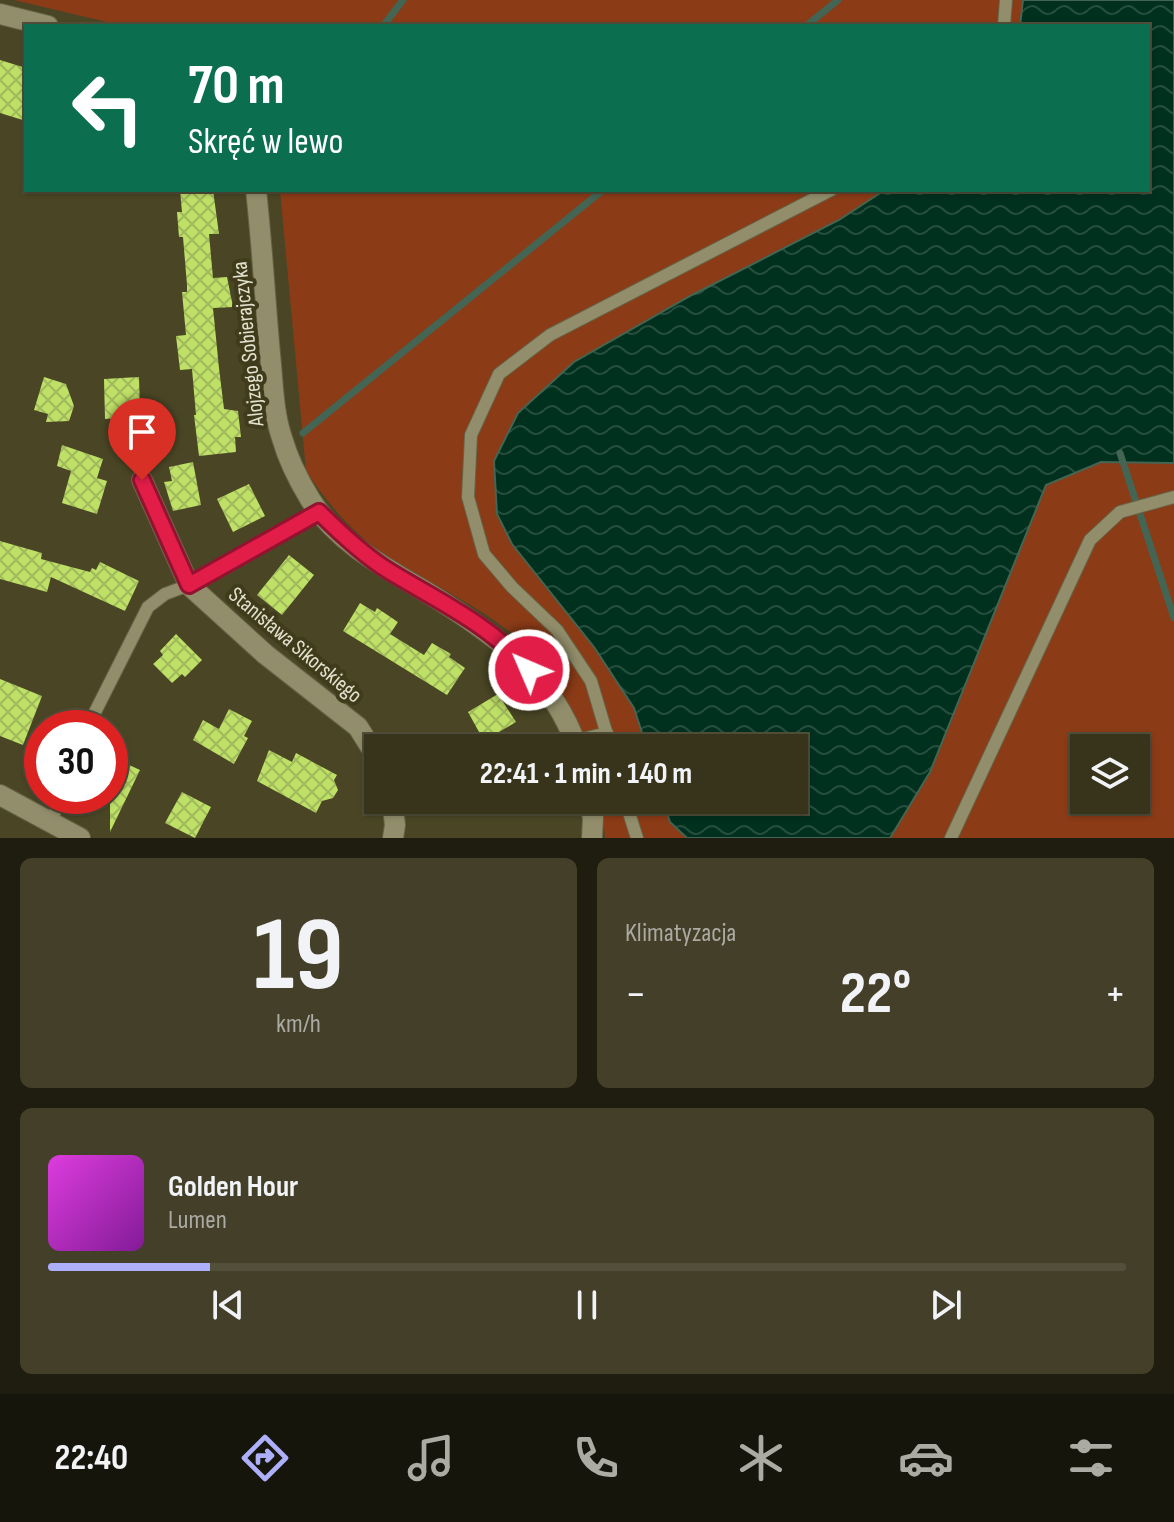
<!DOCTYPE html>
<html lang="pl">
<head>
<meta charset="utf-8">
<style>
  :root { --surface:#38341c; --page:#433f29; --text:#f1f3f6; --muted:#abaaa3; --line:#524f3b; --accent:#adaffb }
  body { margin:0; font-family:"Sofia Sans Condensed",sans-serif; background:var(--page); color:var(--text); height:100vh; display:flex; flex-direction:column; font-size:30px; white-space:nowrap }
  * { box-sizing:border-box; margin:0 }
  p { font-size:26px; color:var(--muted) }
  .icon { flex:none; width:44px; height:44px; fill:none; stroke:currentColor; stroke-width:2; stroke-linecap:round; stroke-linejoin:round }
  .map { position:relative; height:838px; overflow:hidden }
  .side { display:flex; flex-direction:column; gap:20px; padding:20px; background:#1f1d0f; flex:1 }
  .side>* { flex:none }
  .guide { position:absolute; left:24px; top:24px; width:1126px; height:168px; border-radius:0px; box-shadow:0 2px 6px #0004,0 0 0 2px var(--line); background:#0b6e4f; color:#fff; overflow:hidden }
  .fabs { position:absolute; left:1070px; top:734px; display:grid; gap:16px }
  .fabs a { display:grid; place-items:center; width:80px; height:80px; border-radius:0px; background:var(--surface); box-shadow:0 2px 6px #0004,0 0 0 2px var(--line); font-size:40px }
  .speed { position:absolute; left:24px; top:710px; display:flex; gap:16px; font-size:40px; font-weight:700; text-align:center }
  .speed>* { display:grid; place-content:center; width:104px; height:104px; border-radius:50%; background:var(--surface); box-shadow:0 2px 6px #0004,0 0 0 2px var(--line); line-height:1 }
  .speed .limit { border:12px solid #d22; background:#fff; color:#111 }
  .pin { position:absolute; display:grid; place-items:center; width:68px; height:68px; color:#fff; margin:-82px -34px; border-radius:50% 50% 50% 0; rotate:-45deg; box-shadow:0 0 8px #0007 }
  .pin .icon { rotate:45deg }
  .me { position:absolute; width:88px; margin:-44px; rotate:315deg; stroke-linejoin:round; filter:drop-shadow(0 0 6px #0008) }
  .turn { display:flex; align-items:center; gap:28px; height:168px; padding:0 32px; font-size:36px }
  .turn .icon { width:104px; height:104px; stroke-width:2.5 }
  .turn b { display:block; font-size:56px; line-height:68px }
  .big { font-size:60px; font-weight:700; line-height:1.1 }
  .side .widget { flex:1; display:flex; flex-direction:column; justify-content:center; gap:12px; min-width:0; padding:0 28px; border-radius:12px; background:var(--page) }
  .side .dial { align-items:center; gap:0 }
  .dial b { font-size:104px; line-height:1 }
  .song { display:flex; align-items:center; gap:24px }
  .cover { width:96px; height:96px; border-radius:12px; background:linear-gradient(135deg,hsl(300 70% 55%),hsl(290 70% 35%)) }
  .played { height:8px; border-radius:4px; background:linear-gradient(90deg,var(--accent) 15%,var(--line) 15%) }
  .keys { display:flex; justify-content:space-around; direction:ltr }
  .heat { display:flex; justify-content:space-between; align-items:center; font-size:44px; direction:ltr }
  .side .tiles { flex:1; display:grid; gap:20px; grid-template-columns:1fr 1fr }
  .widget:last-child { grid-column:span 2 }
  .trip { position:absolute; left:364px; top:734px; width:444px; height:80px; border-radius:0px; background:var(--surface); box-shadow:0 2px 6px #0004,0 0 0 2px var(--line); font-weight:700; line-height:80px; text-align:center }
  .dock { display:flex; height:128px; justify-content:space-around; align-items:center; background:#16150b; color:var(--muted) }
  .dock .icon { width:56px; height:56px }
  .dock .active { color:var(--accent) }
  .dock b { font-size:36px; color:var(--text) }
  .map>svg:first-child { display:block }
  .grass { fill:#8b3b16; fill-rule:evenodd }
  .water { fill:url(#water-waves); stroke:#446553; stroke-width:2 }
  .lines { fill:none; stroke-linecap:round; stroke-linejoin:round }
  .stream { stroke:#446553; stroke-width:7 }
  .building { fill:url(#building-cross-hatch) }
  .lane-casing { stroke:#666346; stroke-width:14 }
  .street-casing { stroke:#666346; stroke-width:22 }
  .lane { stroke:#928e6b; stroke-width:12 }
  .street { stroke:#928e6b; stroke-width:20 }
  .route-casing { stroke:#92132f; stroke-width:20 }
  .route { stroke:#e11d48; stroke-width:14 }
  .labels { text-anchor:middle; stroke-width:8; stroke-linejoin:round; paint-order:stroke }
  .street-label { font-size:22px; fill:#e3e2cf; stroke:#3f3b1b }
</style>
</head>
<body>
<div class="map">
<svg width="1174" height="838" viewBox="0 0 1174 838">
  <defs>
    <pattern id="water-waves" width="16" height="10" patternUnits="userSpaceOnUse" patternTransform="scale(2)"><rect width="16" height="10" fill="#00301e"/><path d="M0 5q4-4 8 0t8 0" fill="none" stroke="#254e3e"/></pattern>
    <pattern id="building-cross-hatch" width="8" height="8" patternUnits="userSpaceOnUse" patternTransform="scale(2)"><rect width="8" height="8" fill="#bee066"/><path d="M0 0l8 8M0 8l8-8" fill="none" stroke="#a0b95c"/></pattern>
  </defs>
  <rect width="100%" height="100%" fill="#4a4625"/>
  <path class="grass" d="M 14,0 L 1174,0 L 1174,838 L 605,838 L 601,800 L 794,800 L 794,748 L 588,748 C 571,708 550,664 515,636 C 479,606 435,586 395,562 C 358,539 330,507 306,471 L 280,190 L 1148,190 L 1148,26 L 124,26 ZM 1084,748 L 1136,748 L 1136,800 L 1084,800 Z"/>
  <path class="water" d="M 1023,0 L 1174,0 L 1174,463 L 1101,462 L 1046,485 L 930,772 L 890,838 L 687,838 L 670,822 L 663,800 L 794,800 L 794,748 L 647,748 L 634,708 L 594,647 L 512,544 L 497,514 L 494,461 L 518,413 L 574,362 L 692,295 L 839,220 L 885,190 L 1148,190 L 1148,26 L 1020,26 Z"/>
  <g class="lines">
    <g class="stream">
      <path d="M 383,26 L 403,0"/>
      <path d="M 806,26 L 838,0"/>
      <path d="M 303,433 L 603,190"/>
      <path d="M 1120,453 L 1174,618"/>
    </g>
  </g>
  <g class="building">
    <path d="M 0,60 L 26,68 L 26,121 L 0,113 Z"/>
    <path d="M 180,190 L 213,190 L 219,234 L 209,234 L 213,278 L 227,277 L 233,307 L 213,308 L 219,368 L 224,409 L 238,411 L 241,437 L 235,437 L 236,452 L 199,456 L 194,415 L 196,415 L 192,369 L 180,370 L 176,336 L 186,335 L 182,292 L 187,292 L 187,285 L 183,237 L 179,237 L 177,212 L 182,212 Z"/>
    <path d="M 44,377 L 66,384 L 74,406 L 69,421 L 46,422 L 48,414 L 34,410 Z"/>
    <path d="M 139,377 L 140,414 L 148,413 L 148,439 L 126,440 L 125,418 L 105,419 L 104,379 Z"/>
    <path d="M 62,445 L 103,459 L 97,478 L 107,481 L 97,514 L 62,503 L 71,471 L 57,466 Z"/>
    <path d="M 193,462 L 201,505 L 173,511 L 164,482 L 172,481 L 169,467 Z"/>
    <path d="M 249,484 L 265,516 L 233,532 L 217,499 Z"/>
    <path d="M 0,541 L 42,553 L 41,559 L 90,572 L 92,568 L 96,570 L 100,562 L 139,581 L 125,611 L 51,577 L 47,592 L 0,579 Z"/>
    <path d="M 289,555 L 314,575 L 282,615 L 257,595 Z"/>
    <path d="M 360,603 L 375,612 L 377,608 L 398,622 L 390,634 L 424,655 L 432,643 L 451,654 L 449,657 L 465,668 L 447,695 L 343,631 Z"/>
    <path d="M 176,634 L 202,660 L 185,677 L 182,674 L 172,683 L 153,664 L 163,655 L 160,651 Z"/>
    <path d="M 0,679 L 42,696 L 23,745 L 0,736 Z"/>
    <path d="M 498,694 L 516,722 L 484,741 L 468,712 Z"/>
    <path d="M 229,709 L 252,721 L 244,736 L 248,738 L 234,764 L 193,740 L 203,720 L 219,729 Z"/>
    <path d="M 269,750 L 292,762 L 296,753 L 337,775 L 334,780 L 338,790 L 333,798 L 322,801 L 316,813 L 257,781 Z"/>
    <path d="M 110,756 L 140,770 L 110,832 Z"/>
    <path d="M 182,792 L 211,807 L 195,838 L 165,823 Z"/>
  </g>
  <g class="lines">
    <defs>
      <g id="lane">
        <path d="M 1004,26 L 1006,0"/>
        <path d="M 87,728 L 148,607 L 165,594 L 189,585 L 319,512"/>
        <path d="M 574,741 L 607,733"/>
        <path d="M 611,748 L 591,681 L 557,630 L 512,587 L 484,554 L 468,497 L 471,435 L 499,374 L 550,335 L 831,190"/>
        <path d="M 625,800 L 637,838"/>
        <path d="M 51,822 L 61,796"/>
        <path d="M 951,838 L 1090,540 L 1120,512 L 1174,497"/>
      </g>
      <g id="street">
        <path d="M 0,14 L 48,26"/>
        <path d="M 256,190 C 262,244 265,299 270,354 C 273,382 273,412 282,438 C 288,459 299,481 310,499 C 336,541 382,566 423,590 C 486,628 553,673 577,748"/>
        <path d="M 142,480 L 189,585 L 265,654 L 358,727 L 378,759"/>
        <path d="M 0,795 L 80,838"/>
        <path d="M 392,800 L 395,825 L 393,838"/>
        <path d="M 589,800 L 593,818 L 592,838"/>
      </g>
    </defs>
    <use href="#lane" class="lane-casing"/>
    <use href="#street" class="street-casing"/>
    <use href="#lane" class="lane"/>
    <use href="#street" class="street"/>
  </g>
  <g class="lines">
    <defs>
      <path id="route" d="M 142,480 L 189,585 L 319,512 C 340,533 363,555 389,571 C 438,601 491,625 529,670"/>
    </defs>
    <use href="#route" class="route-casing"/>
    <use href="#route" class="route"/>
  </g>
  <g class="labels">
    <g class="street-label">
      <text transform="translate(247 344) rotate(-96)" y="8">Alojzego Sobierajczyka</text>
      <text transform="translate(296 644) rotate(40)" y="8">Stanisława Sikorskiego</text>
    </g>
  </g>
</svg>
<div class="fabs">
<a><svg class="icon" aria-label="layers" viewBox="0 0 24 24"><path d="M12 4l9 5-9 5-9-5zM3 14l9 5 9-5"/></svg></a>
</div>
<div class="speed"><div class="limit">30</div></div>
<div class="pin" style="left:142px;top:480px;background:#d93025"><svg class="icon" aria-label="arrive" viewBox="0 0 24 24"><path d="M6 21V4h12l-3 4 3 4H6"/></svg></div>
<svg class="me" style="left:529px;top:670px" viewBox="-20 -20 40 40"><circle r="17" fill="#e11d48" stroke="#fff" stroke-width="3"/><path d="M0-11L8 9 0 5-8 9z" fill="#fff"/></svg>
<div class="trip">22:41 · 1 min · 140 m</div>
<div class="guide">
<div class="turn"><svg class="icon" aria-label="left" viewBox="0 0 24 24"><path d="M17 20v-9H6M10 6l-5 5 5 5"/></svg><div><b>70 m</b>Skręć w lewo</div></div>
</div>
</div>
<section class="side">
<div class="tiles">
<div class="widget dial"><b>19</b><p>km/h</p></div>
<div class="widget"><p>Klimatyzacja</p>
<div class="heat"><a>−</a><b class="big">22°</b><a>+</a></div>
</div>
<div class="widget">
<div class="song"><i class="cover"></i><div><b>Golden Hour</b><p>Lumen</p></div></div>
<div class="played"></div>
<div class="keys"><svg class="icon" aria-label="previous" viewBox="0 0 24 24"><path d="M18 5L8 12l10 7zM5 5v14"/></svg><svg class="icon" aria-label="pause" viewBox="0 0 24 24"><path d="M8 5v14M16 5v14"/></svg><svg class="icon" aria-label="next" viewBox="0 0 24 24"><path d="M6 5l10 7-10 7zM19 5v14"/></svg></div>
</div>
</div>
</section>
<nav class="dock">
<b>22:40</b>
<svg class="icon active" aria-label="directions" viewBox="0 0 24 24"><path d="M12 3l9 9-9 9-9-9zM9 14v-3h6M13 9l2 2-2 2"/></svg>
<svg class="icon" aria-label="music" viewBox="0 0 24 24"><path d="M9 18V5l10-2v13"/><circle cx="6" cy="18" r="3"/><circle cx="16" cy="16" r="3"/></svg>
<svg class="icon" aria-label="phone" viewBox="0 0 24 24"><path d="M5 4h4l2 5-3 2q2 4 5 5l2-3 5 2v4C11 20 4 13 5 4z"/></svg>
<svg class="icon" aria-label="climate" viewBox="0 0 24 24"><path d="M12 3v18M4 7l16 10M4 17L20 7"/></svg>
<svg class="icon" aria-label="car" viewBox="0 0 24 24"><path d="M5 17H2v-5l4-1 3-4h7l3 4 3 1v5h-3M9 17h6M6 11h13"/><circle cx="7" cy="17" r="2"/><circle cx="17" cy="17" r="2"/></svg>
<svg class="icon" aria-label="filters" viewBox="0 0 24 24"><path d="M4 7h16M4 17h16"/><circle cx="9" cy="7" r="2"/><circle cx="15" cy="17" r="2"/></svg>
</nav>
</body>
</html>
